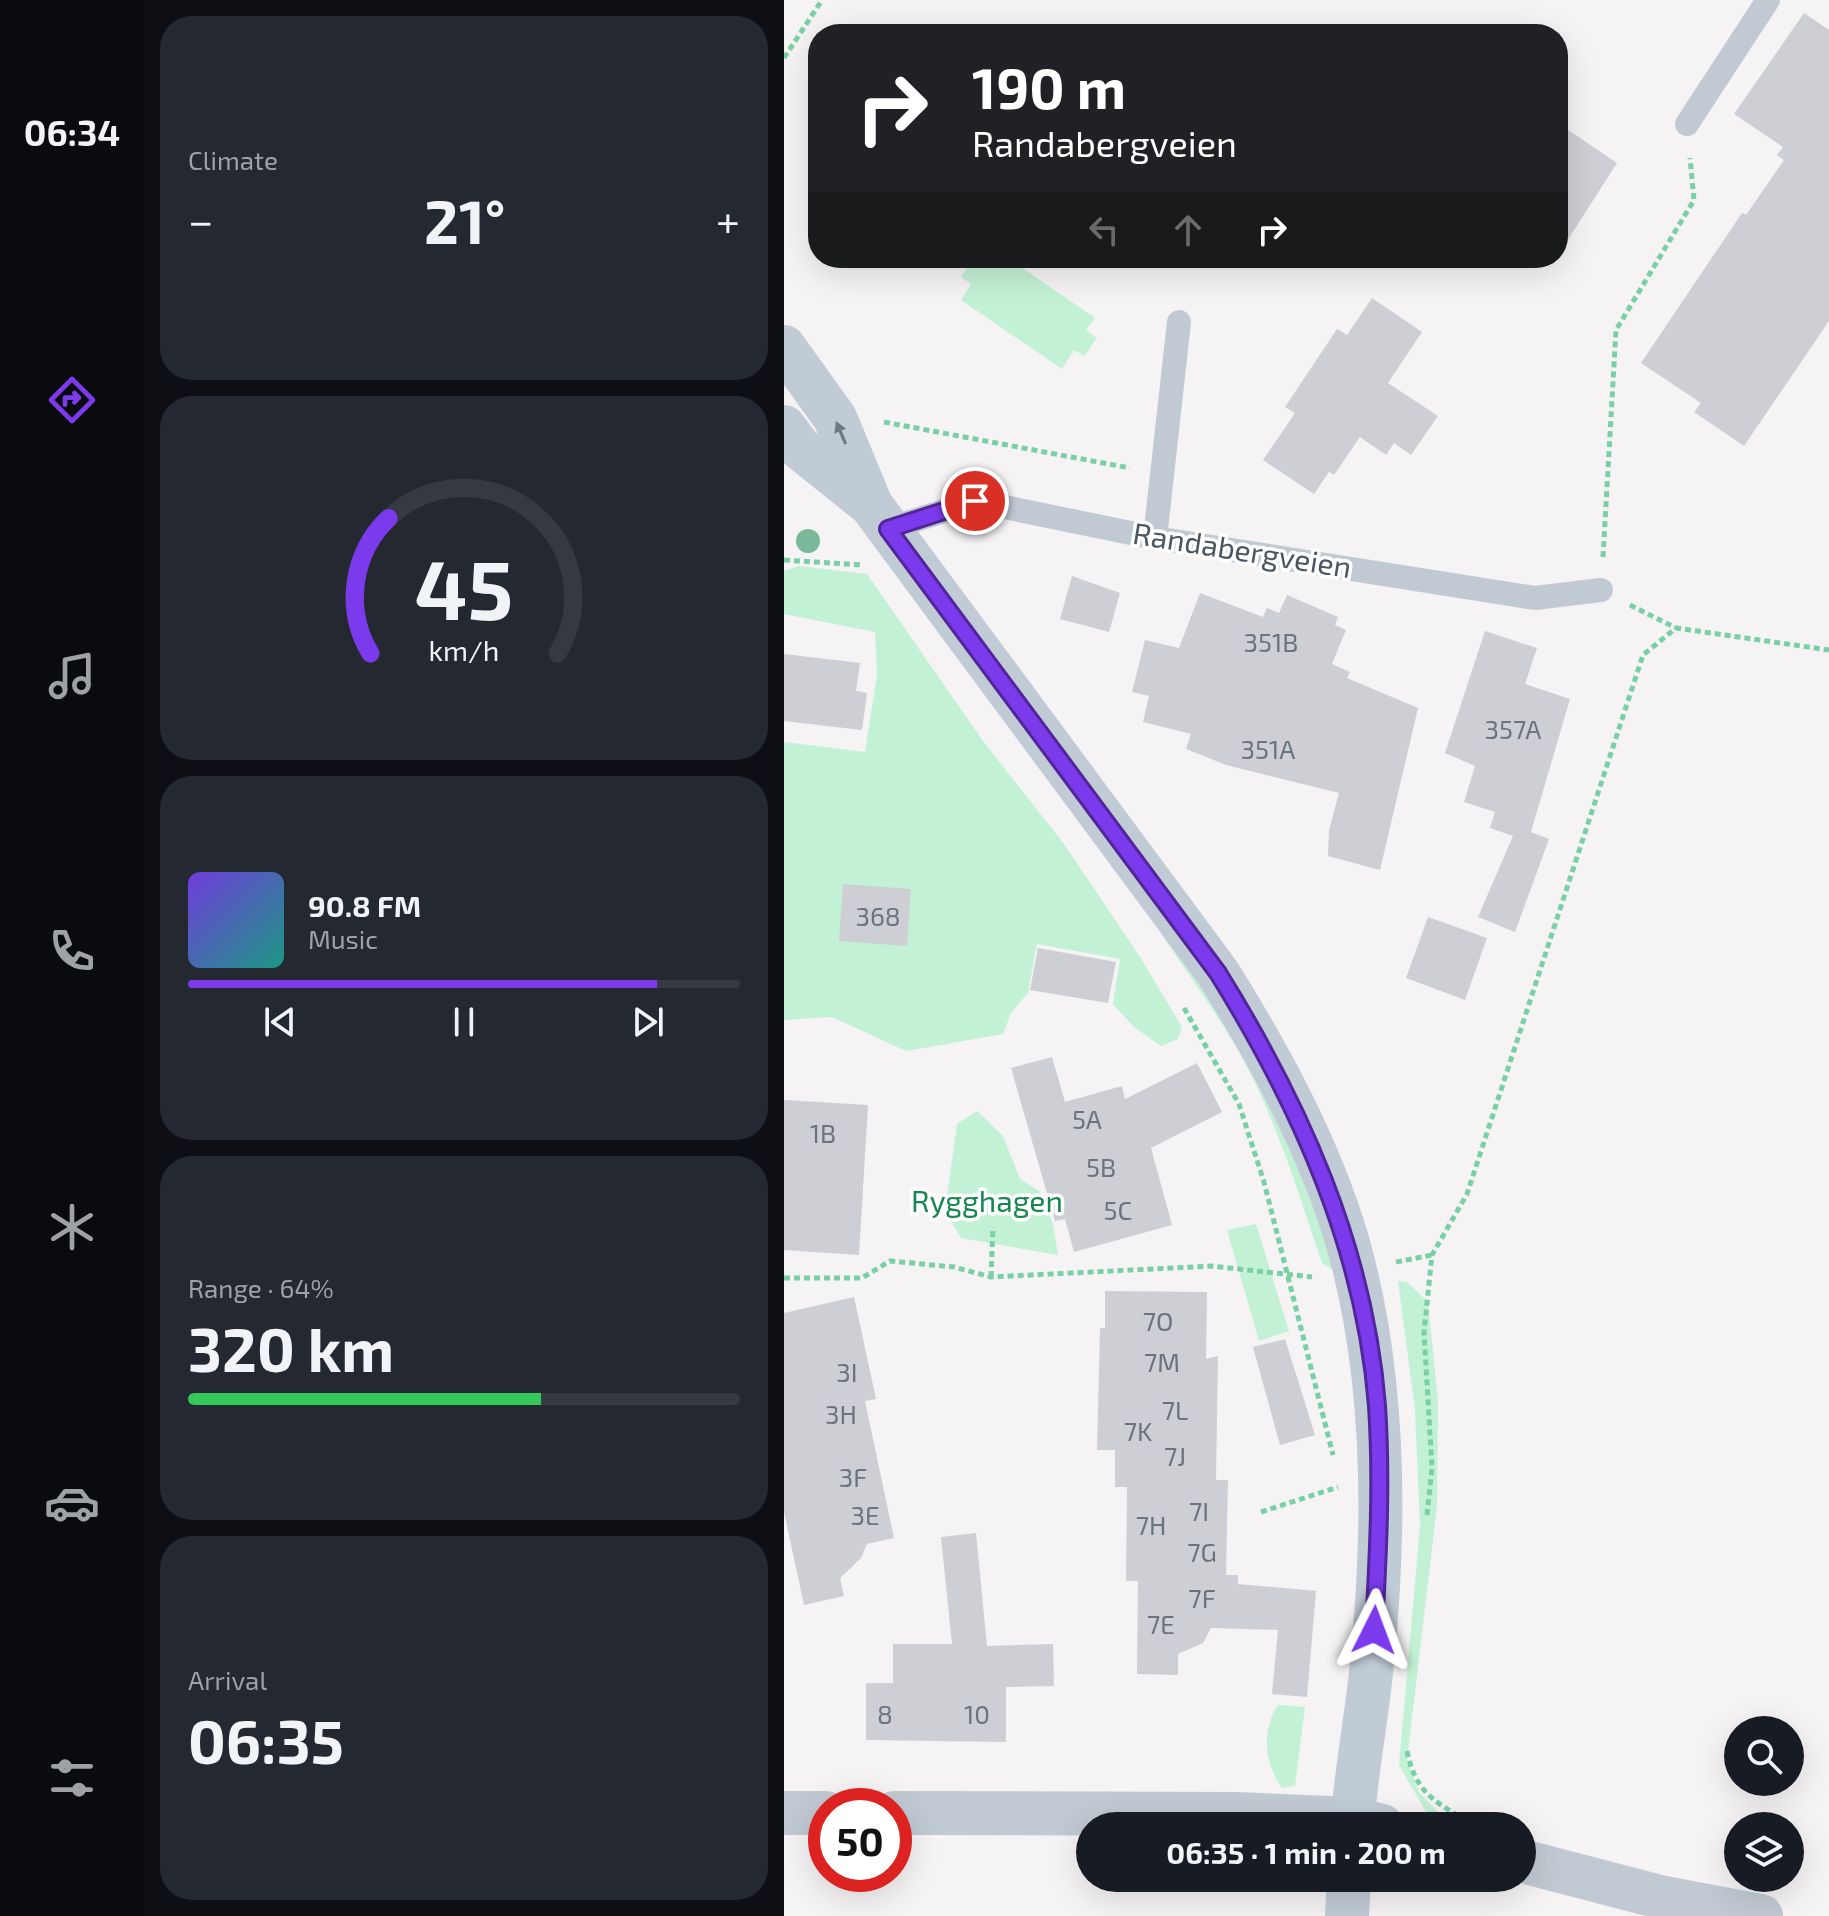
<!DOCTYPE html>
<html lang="en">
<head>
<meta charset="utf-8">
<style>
  :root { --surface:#171b24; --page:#242831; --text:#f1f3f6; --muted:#9ea1a6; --line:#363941; --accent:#7c3aed }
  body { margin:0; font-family:"Exo 2",sans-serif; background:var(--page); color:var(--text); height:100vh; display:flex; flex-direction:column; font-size:30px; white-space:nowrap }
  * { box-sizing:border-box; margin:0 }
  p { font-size:26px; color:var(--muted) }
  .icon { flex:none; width:44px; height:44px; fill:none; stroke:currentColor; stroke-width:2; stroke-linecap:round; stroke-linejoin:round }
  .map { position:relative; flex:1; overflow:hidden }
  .panel { display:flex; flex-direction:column; gap:16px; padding:16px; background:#0d0f14; width:640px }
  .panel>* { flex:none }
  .top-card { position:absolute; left:24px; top:24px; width:760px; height:244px; border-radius:32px; box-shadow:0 8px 32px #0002; background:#202124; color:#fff; overflow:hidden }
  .tools { position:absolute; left:940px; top:1716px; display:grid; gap:16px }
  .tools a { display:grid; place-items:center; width:80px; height:80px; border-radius:50%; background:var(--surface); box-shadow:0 8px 32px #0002; font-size:40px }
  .speed { position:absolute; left:24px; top:1788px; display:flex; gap:16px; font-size:40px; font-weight:700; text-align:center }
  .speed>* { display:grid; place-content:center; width:104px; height:104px; border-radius:50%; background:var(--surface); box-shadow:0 8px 32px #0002; line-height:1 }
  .speed .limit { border:12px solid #d22; background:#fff; color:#111 }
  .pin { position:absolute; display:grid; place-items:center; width:68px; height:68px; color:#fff; margin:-34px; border:4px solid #fff; border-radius:50%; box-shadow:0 2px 8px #0007 }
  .me { position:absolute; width:88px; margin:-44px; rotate:3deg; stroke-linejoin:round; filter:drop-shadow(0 0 6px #0008) }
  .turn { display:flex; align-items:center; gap:28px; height:168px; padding:0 32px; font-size:36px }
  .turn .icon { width:104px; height:104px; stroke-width:2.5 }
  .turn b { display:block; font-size:56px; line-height:68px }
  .lanes { display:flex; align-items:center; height:76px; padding:0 32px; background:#0003; justify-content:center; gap:40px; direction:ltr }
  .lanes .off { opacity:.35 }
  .big { font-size:60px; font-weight:700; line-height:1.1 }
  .panel .tile { flex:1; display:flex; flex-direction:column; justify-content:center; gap:12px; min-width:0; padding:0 28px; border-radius:32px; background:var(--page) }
  .panel .dial { align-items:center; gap:0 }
  .dial svg { height:208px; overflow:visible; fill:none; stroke:var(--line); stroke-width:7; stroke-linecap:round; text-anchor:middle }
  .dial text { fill:var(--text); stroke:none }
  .song { display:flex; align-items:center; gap:24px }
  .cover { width:96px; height:96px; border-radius:12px; background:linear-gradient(135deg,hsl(260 70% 55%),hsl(170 70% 35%)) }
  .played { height:8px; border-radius:4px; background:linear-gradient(90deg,var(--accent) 85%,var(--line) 85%) }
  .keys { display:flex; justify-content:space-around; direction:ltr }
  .heat { display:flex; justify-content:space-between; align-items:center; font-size:44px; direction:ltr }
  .charge { height:12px; border-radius:6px; background:linear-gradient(90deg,#34c759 64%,var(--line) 0) }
  .trip { position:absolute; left:292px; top:1812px; width:460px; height:80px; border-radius:40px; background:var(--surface); box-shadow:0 8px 32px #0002; font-weight:700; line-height:80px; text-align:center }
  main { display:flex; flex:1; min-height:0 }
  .menu { display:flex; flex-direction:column; width:144px; justify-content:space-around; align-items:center; background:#090b0e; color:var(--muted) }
  .menu .icon { width:56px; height:56px }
  .menu .selected { color:var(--accent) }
  .menu b { font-size:36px; color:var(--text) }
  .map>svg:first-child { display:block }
  .green { fill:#c3f1d5 }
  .building { fill:#cdcfd5 }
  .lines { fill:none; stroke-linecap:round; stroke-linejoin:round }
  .path { stroke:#7ad0a6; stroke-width:5; stroke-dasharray:6 4; stroke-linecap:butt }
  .lane { stroke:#c1cad2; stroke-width:24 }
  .street { stroke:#c1cad2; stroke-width:44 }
  .secondary { stroke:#c1cbd6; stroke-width:44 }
  .tree { fill:#7bb799 }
  .oneway { fill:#6e7984 }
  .route-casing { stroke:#51269a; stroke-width:20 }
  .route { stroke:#7c3aed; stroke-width:14 }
  .labels { text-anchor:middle; stroke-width:7; stroke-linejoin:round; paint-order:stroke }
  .number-label { font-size:26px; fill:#6b747e }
  .street-label { font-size:30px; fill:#4a5661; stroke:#fff }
  .park-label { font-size:30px; fill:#17864f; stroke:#fff }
</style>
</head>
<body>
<main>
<nav class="menu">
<b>06:34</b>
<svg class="icon selected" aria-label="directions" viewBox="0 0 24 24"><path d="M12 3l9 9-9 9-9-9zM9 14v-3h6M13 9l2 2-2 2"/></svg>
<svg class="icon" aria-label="music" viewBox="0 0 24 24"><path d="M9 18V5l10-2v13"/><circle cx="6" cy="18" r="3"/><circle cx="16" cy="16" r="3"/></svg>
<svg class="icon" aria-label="phone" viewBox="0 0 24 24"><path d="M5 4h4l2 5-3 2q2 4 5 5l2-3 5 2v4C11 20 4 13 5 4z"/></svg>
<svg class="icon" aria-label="climate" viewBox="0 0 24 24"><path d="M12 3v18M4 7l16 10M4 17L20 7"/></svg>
<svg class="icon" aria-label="car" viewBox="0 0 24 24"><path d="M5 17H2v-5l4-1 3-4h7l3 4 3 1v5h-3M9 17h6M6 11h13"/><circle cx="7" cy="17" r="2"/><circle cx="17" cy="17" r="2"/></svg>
<svg class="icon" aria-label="filters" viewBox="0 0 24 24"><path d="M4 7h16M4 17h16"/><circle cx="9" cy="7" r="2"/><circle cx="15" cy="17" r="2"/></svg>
</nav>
<section class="panel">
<div class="tile"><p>Climate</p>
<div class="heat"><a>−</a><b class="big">21°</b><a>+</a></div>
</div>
<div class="tile dial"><svg viewBox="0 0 100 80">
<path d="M14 69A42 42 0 1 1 86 69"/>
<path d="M14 69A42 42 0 0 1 21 17" stroke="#7c3aed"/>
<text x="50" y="56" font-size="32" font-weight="700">45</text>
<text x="50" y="72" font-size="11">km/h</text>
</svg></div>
<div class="tile">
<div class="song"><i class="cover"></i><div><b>90.8 FM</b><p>Music</p></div></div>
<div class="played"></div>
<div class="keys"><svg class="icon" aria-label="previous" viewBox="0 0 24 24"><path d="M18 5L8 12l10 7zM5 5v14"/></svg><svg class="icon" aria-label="pause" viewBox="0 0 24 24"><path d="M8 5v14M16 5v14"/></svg><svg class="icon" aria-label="next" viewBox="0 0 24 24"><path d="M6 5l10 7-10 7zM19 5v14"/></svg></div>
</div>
<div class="tile"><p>Range · 64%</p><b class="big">320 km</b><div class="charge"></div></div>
<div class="tile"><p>Arrival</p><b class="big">06:35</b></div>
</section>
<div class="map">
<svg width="1045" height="1916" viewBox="0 0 1045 1916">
  <rect width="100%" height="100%" fill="#f5f3f3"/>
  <g class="green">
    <path d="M 202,258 L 224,258 L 311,318 L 302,330 L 313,338 L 300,356 L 290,350 L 278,369 L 177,300 L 187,284 L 177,277 L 189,259 L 198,264 Z"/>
    <path d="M 15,566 L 83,574 L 199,741 L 280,844 L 356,957 L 398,1027 L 394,1039 L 377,1046 L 350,1027 L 329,1004 L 336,959 L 253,944 L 244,993 L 227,1013 L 219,1034 L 122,1051 L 48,1017 L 0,1020 L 0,742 L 81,752 L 93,675 L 91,632 L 0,614 L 0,571 Z"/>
    <path d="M 376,932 L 470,1038 L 561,1277 L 538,1263 C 518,1204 500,1145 474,1089 C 448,1033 410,983 376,932 Z"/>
    <path d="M 193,1111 L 219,1136 L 236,1179 L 255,1191 L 269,1224 L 274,1255 L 177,1238 L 161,1211 L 173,1124 Z"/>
    <path d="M 472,1224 L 505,1331 L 475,1341 L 443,1230 Z"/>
    <path d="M 614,1281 L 623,1282 L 644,1302 L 654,1401 L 653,1506 L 623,1760 L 635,1792 L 667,1826 L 645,1817 L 615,1765 L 636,1526 L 631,1410 Z"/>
    <path d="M 494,1705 L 521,1707 L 511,1786 L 498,1788 C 480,1763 477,1731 494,1705 Z"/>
  </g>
  <g class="building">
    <path d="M 1020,13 L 1045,30 L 1045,321 L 960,446 L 910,412 L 917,403 L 857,363 L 958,213 L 962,215 L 1000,160 L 993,155 L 999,147 L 950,114 Z"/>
    <path d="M 774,123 L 833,163 L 774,255 Z"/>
    <path d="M 588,298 L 638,332 L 604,383 L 654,416 L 627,455 L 610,443 L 602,455 L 576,437 L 550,475 L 545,472 L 530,494 L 479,460 L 511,413 L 501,407 L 553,329 L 563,335 Z"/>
    <path d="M 288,576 L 336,593 L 325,632 L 276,619 Z"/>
    <path d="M 416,593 L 479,617 L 483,608 L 495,613 L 503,595 L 554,617 L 551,625 L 562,630 L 548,664 L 566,672 L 563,678 L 634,708 L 596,870 L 544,856 L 545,830 L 555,793 L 442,765 L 402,749 L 407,734 L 359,722 L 365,696 L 348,692 L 361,640 L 395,648 Z"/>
    <path d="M 701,631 L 753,648 L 741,684 L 786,699 L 747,832 L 765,839 L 731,932 L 694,917 L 729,836 L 706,828 L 711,812 L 680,802 L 691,766 L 661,753 Z"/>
    <path d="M 0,654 L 76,663 L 72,691 L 83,693 L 78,730 L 0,721 Z"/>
    <path d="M 59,884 L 127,889 L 123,946 L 55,941 Z"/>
    <path d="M 644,917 L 703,938 L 681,1000 L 622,978 Z"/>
    <path d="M 254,948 L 332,962 L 324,1003 L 246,990 Z"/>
    <path d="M 268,1057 L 281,1102 L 338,1086 L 341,1099 L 413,1063 L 438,1112 L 367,1148 L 388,1225 L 290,1252 L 281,1219 L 271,1221 L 227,1068 Z"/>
    <path d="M 0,1100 L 84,1105 L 75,1255 L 0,1250 Z"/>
    <path d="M 321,1291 L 423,1292 L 422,1359 L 434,1356 L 432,1480 L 444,1480 L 442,1575 L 454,1575 L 454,1584 L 532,1591 L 523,1697 L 488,1694 L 494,1630 L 427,1628 L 419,1643 L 394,1654 L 394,1675 L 353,1674 L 354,1581 L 342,1581 L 343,1487 L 331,1487 L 331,1450 L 313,1450 L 316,1328 L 321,1328 Z"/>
    <path d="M 70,1297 L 92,1399 L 81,1401 L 110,1538 L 83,1544 L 77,1558 L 56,1578 L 60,1596 L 20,1605 L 0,1512 L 0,1313 Z"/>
    <path d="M 501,1339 L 531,1435 L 496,1445 L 469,1347 Z"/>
    <path d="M 192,1533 L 203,1646 L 269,1644 L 270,1686 L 222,1687 L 222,1742 L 82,1740 L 82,1683 L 109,1683 L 109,1644 L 168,1644 L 157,1537 Z"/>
  </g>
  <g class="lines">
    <g class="path">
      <path d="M 0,58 L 38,0"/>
      <path d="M 100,422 L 346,468"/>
      <path d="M 819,557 L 832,330 L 910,200 L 906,158"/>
      <path d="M 0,560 L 79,565"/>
      <path d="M 846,605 L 892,628"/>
      <path d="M 400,1008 L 455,1104 L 480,1182 L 549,1455"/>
      <path d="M 612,1262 L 648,1255"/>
      <path d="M 207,1277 L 209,1227"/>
      <path d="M 0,1278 L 78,1278 L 106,1261 L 170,1267 L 207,1277 L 427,1266 L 528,1277"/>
      <path d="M 477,1512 L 554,1487"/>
      <path d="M 643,1515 L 648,1468 L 640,1332 L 648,1255 L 683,1194 L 859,655 L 892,628 L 1045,650"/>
      <path d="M 623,1751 C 631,1789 646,1799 678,1818 L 679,1826"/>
    </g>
    <g class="lane">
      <path d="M 903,124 L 984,0"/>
      <path d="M 104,529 L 191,501 L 371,538 L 751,598 L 817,590"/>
      <path d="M 371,538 L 395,322"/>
    </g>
    <g class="street">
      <path d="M 0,1813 L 42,1813"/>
      <path d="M 110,1813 L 453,1814 L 569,1819 L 598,1826"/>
      <path d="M 738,1861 L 876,1897 L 977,1916"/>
    </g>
    <g class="secondary">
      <path d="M 0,347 L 51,418 L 87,505 L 434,973 C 486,1056 535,1146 563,1240 C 602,1375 602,1524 588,1663 C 583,1717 572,1771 568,1826"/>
      <path d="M 0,427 L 16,448 L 82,501"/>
      <path d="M 563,1916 L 565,1878"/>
    </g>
  </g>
  <circle class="tree" cx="24" cy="541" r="12"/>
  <defs><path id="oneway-solid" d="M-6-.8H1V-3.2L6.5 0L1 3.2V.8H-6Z" transform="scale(2)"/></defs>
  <use class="oneway" href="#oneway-solid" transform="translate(57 433) rotate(-113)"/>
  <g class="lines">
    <defs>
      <path id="route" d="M 191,501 L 104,529 L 434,973 C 516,1105 581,1249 593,1406 C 598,1481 594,1555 590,1630"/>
    </defs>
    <use href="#route" class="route-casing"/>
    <use href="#route" class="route"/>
  </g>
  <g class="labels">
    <g class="number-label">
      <text x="487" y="652">351B</text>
      <text x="729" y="739">357A</text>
      <text x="484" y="759">351A</text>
      <text x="94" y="926">368</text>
      <text x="303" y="1129">5A</text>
      <text x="39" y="1143">1B</text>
      <text x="317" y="1177">5B</text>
      <text x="334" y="1220">5C</text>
      <text x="374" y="1331">7O</text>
      <text x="378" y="1372">7M</text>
      <text x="63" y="1382">3I</text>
      <text x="391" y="1420">7L</text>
      <text x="57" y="1424">3H</text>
      <text x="354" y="1441">7K</text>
      <text x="391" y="1466">7J</text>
      <text x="69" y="1487">3F</text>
      <text x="415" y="1521">7I</text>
      <text x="81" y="1525">3E</text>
      <text x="367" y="1535">7H</text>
      <text x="418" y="1562">7G</text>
      <text x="418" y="1608">7F</text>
      <text x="377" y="1634">7E</text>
      <text x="101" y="1724">8</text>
      <text x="193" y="1724">10</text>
    </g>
    <g class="street-label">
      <text transform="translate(458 551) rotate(9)" y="10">Randabergveien</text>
    </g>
    <g class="park-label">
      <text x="203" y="1212">Rygghagen</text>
    </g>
  </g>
</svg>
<div class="tools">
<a><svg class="icon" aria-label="search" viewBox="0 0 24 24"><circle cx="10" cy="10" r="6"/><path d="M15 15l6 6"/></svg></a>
<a><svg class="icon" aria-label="layers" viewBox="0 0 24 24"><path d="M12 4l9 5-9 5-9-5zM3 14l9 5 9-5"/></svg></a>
</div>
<div class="speed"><div class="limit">50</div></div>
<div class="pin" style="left:191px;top:501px;background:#d93025"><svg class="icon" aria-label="arrive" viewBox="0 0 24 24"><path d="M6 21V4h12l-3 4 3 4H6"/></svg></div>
<svg class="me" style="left:590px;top:1630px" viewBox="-20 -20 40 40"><path d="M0-17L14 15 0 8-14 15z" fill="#7c3aed" stroke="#fff" stroke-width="4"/></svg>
<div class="trip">06:35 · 1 min · 200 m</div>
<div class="top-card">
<div class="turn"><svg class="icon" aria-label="right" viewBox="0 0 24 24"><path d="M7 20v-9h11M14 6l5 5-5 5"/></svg><div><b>190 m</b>Randabergveien</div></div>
<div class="lanes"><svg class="icon off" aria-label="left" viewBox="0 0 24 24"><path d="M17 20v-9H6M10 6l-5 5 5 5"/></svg><svg class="icon off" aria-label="ahead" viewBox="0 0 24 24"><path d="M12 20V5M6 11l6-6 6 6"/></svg><svg class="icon" aria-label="right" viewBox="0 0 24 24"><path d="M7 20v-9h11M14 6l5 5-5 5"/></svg></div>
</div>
</div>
</main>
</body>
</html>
